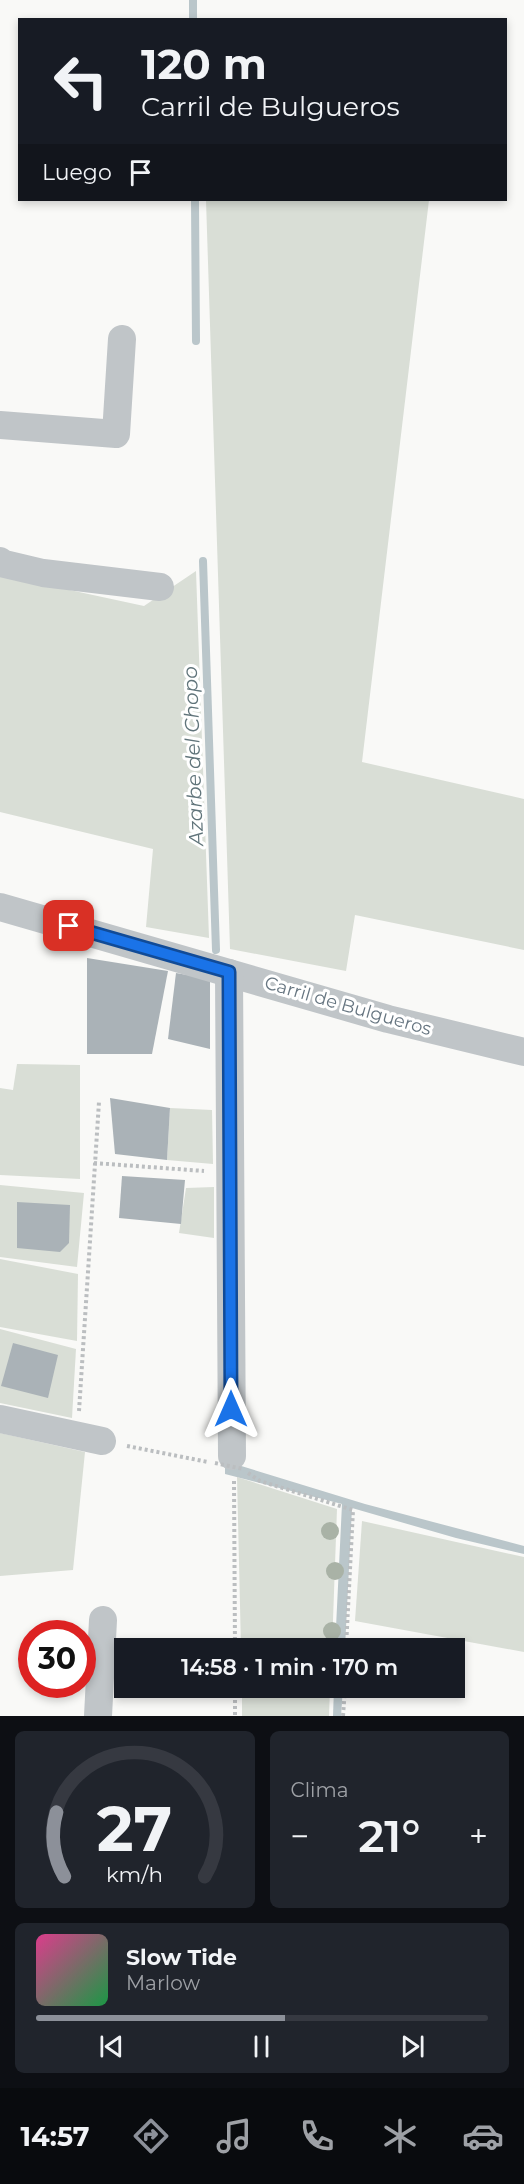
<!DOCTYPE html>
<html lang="es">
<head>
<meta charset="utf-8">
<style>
  :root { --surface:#171b24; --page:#20242c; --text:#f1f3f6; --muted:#9ea1a6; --line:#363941; --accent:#8c9099 }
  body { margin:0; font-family:Montserrat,sans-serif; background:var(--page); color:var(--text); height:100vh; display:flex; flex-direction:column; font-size:22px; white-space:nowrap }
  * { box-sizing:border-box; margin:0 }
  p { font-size:20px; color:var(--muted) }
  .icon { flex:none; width:33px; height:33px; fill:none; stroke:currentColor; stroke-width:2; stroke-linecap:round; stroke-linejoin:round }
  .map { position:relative; height:1716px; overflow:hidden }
  .sheet { display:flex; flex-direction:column; gap:15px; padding:15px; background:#0d0f14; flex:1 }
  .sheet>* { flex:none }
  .guide { position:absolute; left:18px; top:18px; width:489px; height:183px; border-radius:0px; box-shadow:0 3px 9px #0003; background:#171b24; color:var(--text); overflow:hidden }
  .speed { position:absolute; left:18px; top:1620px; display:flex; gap:12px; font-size:30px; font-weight:700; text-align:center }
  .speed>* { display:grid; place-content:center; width:78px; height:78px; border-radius:50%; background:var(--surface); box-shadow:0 3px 9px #0003; line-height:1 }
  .speed .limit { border:9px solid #d22; background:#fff; color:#111 }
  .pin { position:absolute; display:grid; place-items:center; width:51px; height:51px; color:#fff; margin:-26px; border-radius:12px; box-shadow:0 3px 9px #0006 }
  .me { position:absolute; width:66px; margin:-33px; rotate:0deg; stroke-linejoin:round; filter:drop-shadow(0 0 4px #0008) }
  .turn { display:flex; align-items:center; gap:21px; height:126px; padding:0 24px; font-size:27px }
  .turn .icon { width:78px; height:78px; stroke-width:2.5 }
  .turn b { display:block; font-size:42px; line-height:51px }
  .then { display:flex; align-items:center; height:57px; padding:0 24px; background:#0003; gap:12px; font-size:22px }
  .big { font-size:45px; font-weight:600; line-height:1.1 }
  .sheet .card { flex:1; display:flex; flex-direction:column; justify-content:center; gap:9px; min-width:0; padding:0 21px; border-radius:9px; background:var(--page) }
  .sheet .dial { align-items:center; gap:0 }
  .dial svg { height:156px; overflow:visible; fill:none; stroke:var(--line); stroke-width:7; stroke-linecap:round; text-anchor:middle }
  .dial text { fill:var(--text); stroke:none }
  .song { display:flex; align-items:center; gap:18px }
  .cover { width:72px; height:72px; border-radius:9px; background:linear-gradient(135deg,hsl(330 70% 55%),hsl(140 70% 35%)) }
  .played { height:6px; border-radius:3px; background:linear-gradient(90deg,var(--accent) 55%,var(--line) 55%) }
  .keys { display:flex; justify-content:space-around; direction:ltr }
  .heat { display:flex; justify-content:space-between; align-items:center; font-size:33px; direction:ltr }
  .sheet .tiles { flex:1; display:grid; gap:15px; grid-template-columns:1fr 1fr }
  .card:last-child { grid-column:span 2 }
  .trip { position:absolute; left:114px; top:1638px; width:351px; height:60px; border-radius:0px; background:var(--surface); box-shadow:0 3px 9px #0003; font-weight:600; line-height:60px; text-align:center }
  .dock { display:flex; height:96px; justify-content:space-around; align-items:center; background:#090b0e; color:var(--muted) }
  .dock .icon { width:42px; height:42px }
  .dock .on { color:var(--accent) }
  .dock b { font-size:27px; color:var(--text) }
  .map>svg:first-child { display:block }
  .green { fill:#d9ded6 }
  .water { fill:#bac6ca }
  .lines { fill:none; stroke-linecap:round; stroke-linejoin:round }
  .stream { stroke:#bac6ca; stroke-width:8 }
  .building { fill:#aab2b7 }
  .path { stroke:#bbbec0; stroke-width:4; stroke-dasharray:3 3; stroke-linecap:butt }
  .street { stroke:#c0c5c8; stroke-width:28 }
  .path-bridge { stroke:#bbbec0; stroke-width:4; stroke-dasharray:3 3; stroke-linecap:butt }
  .tree { fill:#a9b2a6 }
  .route-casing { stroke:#114b97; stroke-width:15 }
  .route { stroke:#1a73e8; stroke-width:10 }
  .labels { text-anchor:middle; stroke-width:6; stroke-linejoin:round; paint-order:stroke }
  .street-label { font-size:18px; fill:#667580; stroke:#fff }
  .water-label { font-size:20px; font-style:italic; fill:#60747a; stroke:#fff }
</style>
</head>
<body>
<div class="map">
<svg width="524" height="1716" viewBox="0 0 524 1716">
  <rect width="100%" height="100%" fill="#f9f9f7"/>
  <g class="green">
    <path d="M 206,200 L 429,200 L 362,762 L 524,799 L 524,950 L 355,915 L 346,971 L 230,949 Z"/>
    <path d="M 196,571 L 209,938 L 146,927 L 153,849 L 0,812 L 0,575 L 144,606 Z"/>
    <path d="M 17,1064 L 80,1065 L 80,1179 L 0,1175 L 0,1088 L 13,1090 Z"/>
    <path d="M 170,1108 L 212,1110 L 213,1164 L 167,1160 Z"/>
    <path d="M 0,1185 L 84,1193 L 77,1267 L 0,1257 Z"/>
    <path d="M 214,1187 L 214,1238 L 179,1233 L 186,1188 Z"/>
    <path d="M 0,1259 L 78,1274 L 77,1341 L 0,1327 Z"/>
    <path d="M 0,1329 L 76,1349 L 72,1418 L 0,1403 Z"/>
    <path d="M 0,1433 L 85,1452 L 73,1570 L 0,1576 Z"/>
    <path d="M 237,1477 L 337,1509 L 332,1648 L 241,1648 Z"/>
    <path d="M 362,1521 L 524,1557 L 524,1652 L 355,1621 Z"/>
    <path d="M 242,1688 L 330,1688 L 329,1716 L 242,1716 Z"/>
  </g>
  <g class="water">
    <path d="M 225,1461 L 365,1504 L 524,1546 L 524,1554 L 456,1538 L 352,1508 L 345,1648 L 335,1648 L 342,1504 L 225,1474 Z"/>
    <path d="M 334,1688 L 343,1688 L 341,1716 L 333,1716 Z"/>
  </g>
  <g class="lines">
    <g class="stream">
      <path d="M 193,0 L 193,20"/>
      <path d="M 195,200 L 196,341"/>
      <path d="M 203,561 L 216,950"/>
    </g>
  </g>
  <g class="building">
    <path d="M 87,958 L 168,971 L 152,1054 L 87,1054 Z"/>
    <path d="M 176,973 L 210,979 L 210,1049 L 168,1039 Z"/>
    <path d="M 110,1098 L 170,1108 L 167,1160 L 115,1154 Z"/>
    <path d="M 122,1176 L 185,1180 L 181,1224 L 119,1218 Z"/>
    <path d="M 17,1202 L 70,1205 L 69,1243 L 60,1252 L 17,1248 Z"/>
    <path d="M 13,1343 L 58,1355 L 48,1398 L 1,1386 Z"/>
  </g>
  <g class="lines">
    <g class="path">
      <path d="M 94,1163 L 204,1171"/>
      <path d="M 79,1411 L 99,1102"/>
      <path d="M 127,1446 L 208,1462"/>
      <path d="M 248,1473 L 260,1481 L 353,1510 L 346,1648"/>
      <path d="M 234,1481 L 235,1648"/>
      <path d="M 235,1688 L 235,1716"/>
      <path d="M 343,1716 L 345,1688"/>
    </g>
    <g class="street">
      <path d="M 0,425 L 116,434 L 122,339"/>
      <path d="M 0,561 L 1,563 L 43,573 L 160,587"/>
      <path d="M 0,907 L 388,1019 L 524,1052"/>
      <path d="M 229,973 L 232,1456"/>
      <path d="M 0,1419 L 102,1441"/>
      <path d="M 98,1716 L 103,1620"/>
    </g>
    <path class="path-bridge" d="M 215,1463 L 243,1469"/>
  </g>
  <g class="tree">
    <circle cx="330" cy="1531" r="9"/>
    <circle cx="335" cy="1571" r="9"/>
    <circle cx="332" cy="1631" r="9"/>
  </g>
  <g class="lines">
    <defs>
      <path id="route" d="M 69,926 L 229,972 L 231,1409"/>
    </defs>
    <use href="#route" class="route-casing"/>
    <use href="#route" class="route"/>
  </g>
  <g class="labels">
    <g class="street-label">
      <text transform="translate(348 1006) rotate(16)" y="6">Carril de Bulgueros</text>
    </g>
    <g class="water-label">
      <text transform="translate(193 756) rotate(-92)" y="7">Azarbe del Chopo</text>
    </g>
  </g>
</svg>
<div class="speed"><div class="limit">30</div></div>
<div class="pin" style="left:69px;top:926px;background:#d93025"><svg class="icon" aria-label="arrive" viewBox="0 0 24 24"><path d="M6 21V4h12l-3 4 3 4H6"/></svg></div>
<svg class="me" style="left:231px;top:1409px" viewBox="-20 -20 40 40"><path d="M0-17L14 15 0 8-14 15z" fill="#1a73e8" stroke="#fff" stroke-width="4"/></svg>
<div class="trip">14:58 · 1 min · 170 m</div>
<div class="guide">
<div class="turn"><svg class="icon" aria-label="left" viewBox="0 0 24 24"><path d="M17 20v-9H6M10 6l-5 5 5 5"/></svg><div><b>120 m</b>Carril de Bulgueros</div></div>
<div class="then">Luego<svg class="icon" aria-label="arrive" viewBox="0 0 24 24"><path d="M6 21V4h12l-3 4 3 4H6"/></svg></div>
</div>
</div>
<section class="sheet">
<div class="tiles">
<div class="card dial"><svg viewBox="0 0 100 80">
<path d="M14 69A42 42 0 1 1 86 69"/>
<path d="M14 69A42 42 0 0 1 10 36" stroke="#8c9099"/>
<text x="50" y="56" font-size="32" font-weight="700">27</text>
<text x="50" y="72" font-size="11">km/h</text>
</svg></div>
<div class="card"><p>Clima</p>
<div class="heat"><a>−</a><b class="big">21°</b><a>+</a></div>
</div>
<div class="card">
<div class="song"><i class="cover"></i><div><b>Slow Tide</b><p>Marlow</p></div></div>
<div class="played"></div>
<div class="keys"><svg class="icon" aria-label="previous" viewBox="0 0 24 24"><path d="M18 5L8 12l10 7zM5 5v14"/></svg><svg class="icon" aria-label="pause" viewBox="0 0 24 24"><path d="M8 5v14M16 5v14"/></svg><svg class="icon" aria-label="next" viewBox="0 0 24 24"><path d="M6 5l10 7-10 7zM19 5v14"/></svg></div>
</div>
</div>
</section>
<nav class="dock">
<b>14:57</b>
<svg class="icon on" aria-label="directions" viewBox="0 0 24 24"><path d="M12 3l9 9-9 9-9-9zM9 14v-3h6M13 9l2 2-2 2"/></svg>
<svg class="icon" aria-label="music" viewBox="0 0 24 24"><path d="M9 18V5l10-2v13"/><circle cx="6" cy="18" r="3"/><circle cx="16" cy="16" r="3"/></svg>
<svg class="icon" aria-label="phone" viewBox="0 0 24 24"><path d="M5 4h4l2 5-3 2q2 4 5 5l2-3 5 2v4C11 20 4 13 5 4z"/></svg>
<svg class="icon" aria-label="climate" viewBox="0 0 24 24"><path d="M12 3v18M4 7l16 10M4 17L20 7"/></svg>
<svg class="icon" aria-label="car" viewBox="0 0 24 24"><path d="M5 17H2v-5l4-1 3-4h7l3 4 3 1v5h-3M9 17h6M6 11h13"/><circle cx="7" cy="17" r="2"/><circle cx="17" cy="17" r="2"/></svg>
</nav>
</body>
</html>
